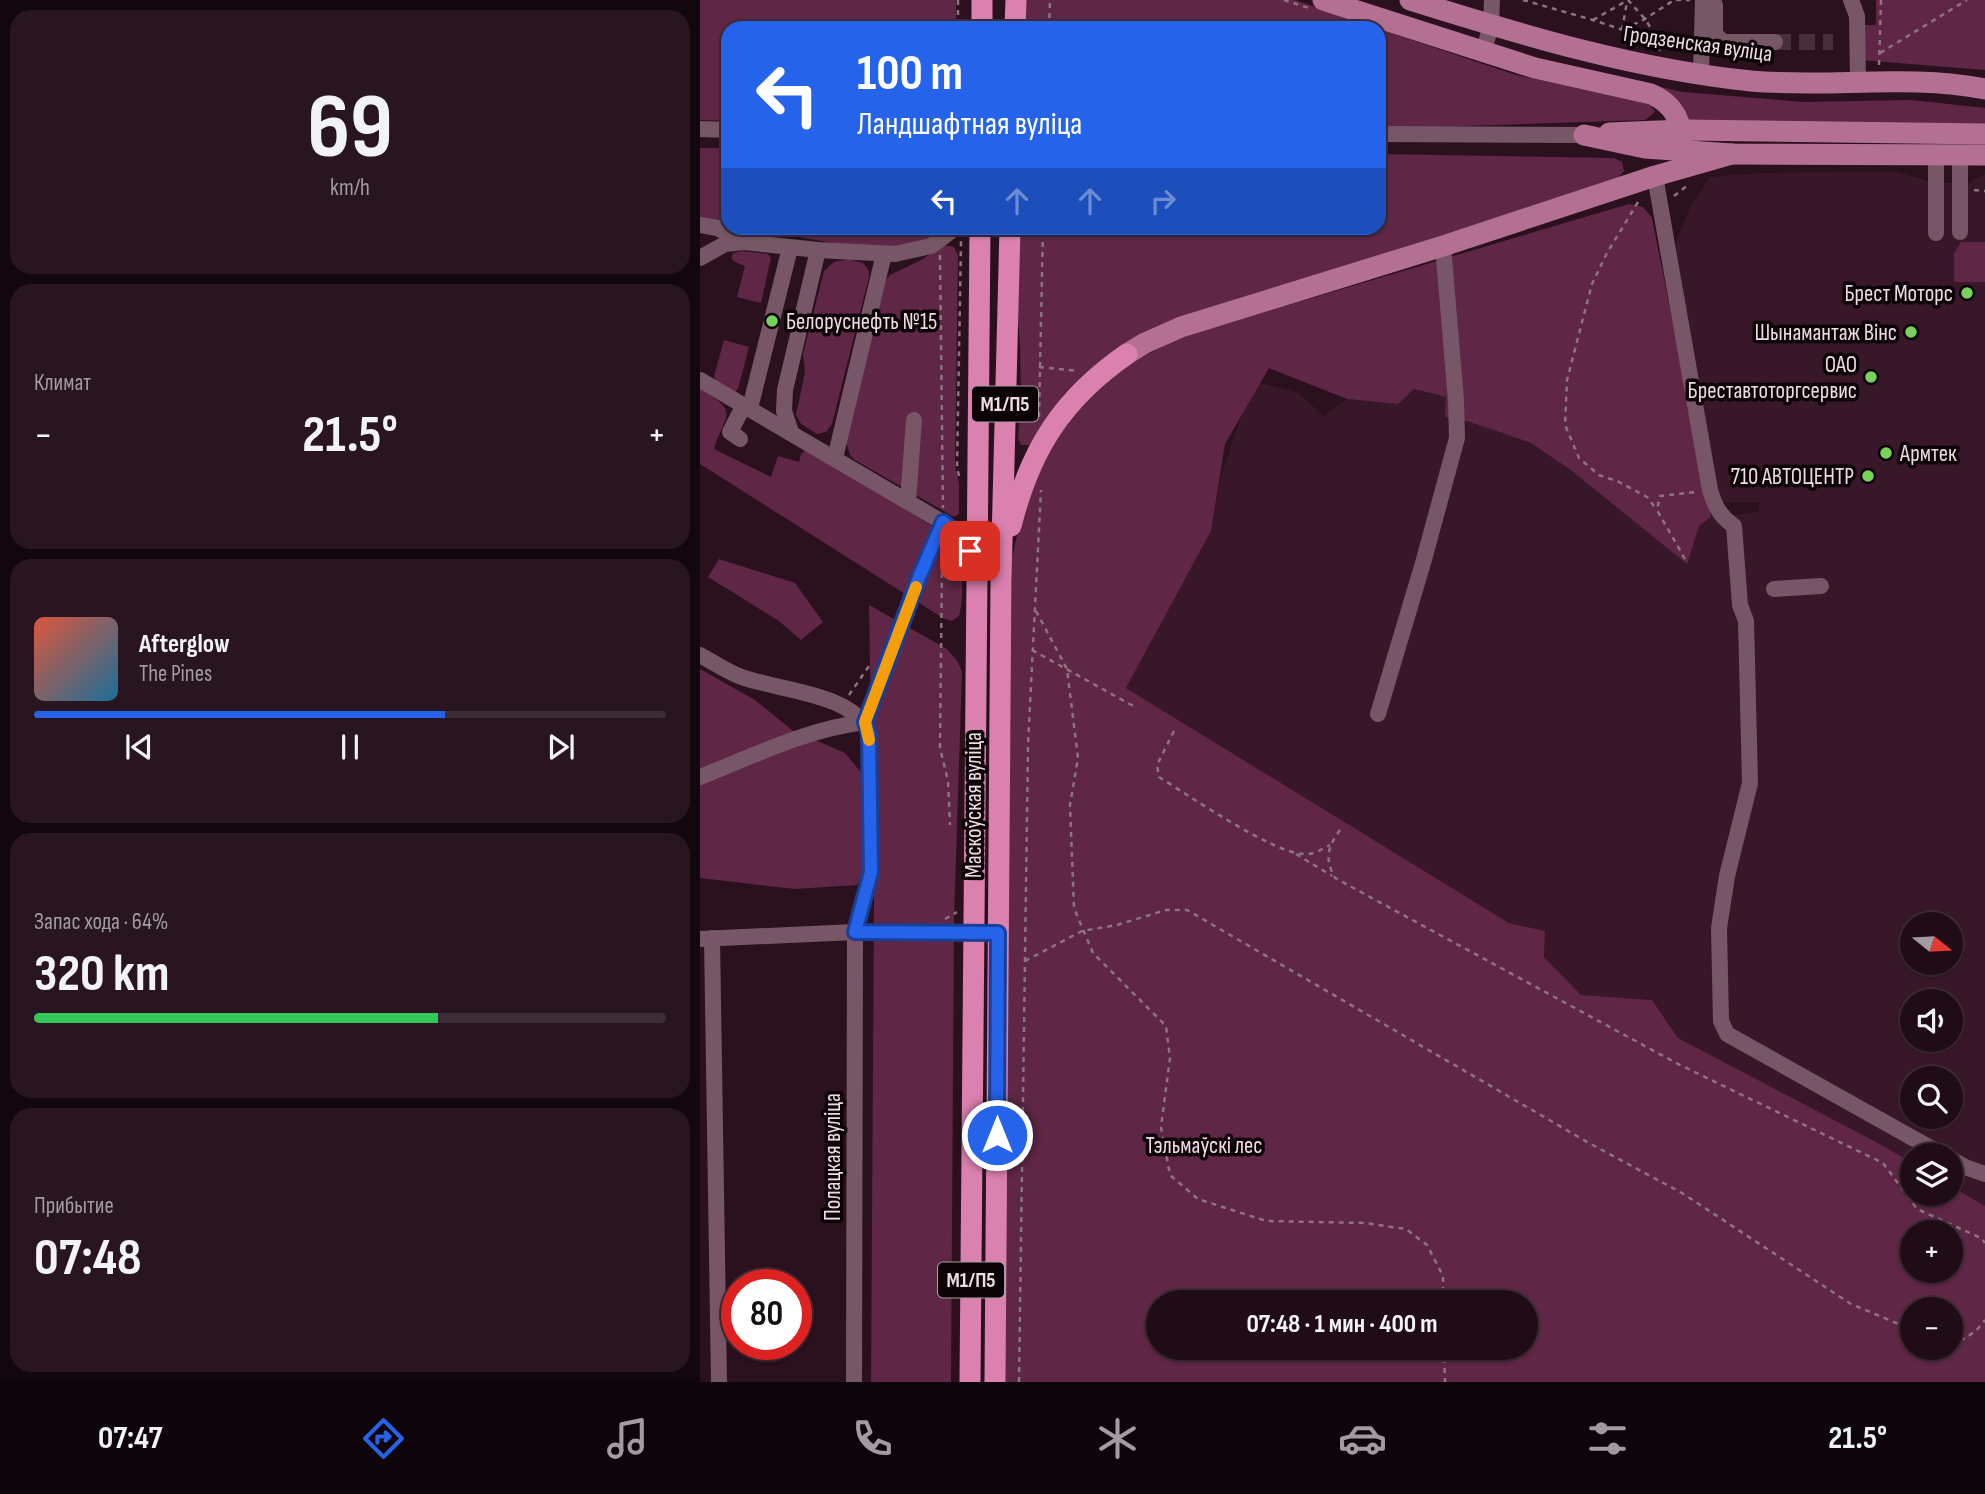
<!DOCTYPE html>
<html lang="ru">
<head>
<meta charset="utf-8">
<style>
  :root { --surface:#200c16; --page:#28151f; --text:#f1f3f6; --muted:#a29ba1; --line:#3d2c35; --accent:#2563eb }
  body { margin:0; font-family:"Sofia Sans Condensed",sans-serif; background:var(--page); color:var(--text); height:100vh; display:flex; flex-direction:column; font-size:26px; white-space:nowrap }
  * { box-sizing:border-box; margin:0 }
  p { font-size:23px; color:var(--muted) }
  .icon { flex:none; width:38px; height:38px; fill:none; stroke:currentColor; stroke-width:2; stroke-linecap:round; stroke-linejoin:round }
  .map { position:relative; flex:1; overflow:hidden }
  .details { display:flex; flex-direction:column; gap:10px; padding:10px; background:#12070c; width:700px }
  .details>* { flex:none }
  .banner { position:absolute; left:21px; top:21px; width:665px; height:214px; border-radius:21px; box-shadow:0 2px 5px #0004,0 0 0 2px var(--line); background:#2563eb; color:#fff; overflow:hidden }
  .needle { width:46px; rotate:108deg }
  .fabs { position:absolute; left:1200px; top:912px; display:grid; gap:14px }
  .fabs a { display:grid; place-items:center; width:63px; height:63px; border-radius:50%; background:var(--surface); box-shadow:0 2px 5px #0004,0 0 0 2px var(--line); font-size:35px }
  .speed { position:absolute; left:21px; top:1269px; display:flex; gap:14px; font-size:35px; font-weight:700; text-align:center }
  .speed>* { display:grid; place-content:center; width:91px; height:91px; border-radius:50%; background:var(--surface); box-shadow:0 2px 5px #0004,0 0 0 2px var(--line); line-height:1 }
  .speed .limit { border:10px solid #d22; background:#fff; color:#111 }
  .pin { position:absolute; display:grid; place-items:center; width:60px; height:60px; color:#fff; margin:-30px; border-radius:14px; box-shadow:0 4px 10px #0006 }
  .me { position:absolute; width:77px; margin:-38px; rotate:0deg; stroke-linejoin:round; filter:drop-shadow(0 0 5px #0008) }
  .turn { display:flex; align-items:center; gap:24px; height:147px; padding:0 21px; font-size:32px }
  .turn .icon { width:91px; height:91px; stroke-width:2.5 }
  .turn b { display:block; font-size:49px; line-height:60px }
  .lanes { display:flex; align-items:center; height:66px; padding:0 21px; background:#0003; justify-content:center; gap:35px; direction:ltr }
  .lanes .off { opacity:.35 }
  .big { font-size:52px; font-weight:700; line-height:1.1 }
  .details .widget { flex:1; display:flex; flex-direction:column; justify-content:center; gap:10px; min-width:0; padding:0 24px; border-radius:21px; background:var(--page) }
  .details .dial { align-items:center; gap:0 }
  .dial b { font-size:91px; line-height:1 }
  .song { display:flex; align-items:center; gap:21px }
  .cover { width:84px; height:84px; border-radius:10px; background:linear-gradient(135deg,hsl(10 70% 55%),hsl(200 70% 35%)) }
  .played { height:7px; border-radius:4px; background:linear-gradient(90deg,var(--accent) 65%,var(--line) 65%) }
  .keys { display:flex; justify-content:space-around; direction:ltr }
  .heat { display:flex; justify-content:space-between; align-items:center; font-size:38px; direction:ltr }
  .charge { height:10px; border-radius:5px; background:linear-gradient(90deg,#34c759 64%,var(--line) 0) }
  .trip { position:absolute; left:446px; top:1290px; width:392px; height:70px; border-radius:35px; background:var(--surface); box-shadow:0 2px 5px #0004,0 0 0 2px var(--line); font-weight:700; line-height:70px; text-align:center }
  .tabs { display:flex; height:112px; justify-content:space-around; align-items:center; background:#0d0509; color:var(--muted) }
  .tabs .icon { width:49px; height:49px }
  .tabs .active { color:var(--accent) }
  .tabs b { font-size:32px; color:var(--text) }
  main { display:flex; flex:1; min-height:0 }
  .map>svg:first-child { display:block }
  .built { fill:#381729; fill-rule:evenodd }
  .green { fill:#5f2645; fill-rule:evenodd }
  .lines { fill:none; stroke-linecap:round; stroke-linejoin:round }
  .minor-tunnel { stroke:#482e3c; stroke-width:16; stroke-dasharray:16 8; stroke-linecap:butt }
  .path { stroke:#8c7580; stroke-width:2.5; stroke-dasharray:5 5; stroke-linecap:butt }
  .minor { stroke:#775767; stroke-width:16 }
  .major { stroke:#b37092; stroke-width:21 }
  .highway { stroke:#db81af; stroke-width:21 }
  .route-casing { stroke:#184099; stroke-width:18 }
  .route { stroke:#2563eb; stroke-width:12 }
  .slow { stroke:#f59e0b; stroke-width:12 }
  .poi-dot { fill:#78d259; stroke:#0c0307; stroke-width:2.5 }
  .labels { text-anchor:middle; stroke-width:7; stroke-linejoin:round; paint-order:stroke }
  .shield { fill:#0c0307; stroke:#ab9aa2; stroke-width:2 }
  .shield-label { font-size:21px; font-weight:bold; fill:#efdbe4 }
  .street-label { font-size:23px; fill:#efdbe4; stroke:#0c0307 }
  .poi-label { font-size:23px; fill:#efdbe4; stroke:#0c0307; text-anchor:end }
  .park-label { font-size:23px; fill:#f5dbe7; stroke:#0c0307 }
</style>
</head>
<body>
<main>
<section class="details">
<div class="widget dial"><b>69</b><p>km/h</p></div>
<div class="widget"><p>Климат</p>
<div class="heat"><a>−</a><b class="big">21.5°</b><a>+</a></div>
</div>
<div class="widget">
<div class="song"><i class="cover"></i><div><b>Afterglow</b><p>The Pines</p></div></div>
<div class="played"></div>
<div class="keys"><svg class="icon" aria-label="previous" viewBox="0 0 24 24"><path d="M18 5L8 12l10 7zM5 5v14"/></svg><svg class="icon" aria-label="pause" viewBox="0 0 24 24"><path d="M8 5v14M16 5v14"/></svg><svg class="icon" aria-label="next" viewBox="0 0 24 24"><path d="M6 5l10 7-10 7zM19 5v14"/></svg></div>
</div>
<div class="widget"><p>Запас хода · 64%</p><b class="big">320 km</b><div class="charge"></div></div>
<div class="widget"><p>Прибытие</p><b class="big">07:48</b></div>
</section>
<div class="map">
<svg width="1285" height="1382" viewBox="0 0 1285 1382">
  <rect width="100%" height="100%" fill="#2b101e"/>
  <path class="built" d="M 1197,172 L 1236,183 L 1271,183 L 1272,180 L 1285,174 L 1285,1206 L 1251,1186 L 1251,1155 L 1213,1155 L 1213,1163 L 1178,1143 L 978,1038 L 952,1000 L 881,995 L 844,957 L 845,931 L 809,923 L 426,688 L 511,531 L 520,480 L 544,408 L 560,383 L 599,393 L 623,416 L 647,399 L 698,404 L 714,389 L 747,397 L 745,417 L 770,422 L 831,443 L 872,471 L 999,526 L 1011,517 L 1059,512 L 1059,502 L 1018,502 L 976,248 L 977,239 L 990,207 L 1010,177 L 1057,173 ZM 1213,924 L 1251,924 L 1251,962 L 1213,962 ZM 1213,1001 L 1251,1001 L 1251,1040 L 1213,1040 ZM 1213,1078 L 1251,1078 L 1251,1116 L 1213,1116 Z"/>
  <g class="green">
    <path d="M 0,0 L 256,0 L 256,28 L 28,28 L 28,121 L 0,120 Z"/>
    <path d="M 325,0 L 595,0 L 677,28 L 325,28 Z"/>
    <path d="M 1176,0 L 1285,0 L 1285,70 L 1160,60 L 1160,25 L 1176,25 Z"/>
    <path d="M 679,29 L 813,74 L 944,103 L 951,106 L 955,112 L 945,120 L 679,129 Z"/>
    <path d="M 848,62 L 983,92 L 1103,102 L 1212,100 L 1285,108 L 1285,133 L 989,122 C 983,103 977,96 959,89 Z"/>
    <path d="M 0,148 L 28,148 L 28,224 L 0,219 Z"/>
    <path d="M 679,154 L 914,158 L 922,162 L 924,171 L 917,179 L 467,324 L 331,445 L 321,445 L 318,438 L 321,399 L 320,344 L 316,293 L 318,228 L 679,228 Z"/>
    <path d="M 929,204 L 943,207 L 952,218 L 1011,517 L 999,526 L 987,564 L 872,471 L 831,443 L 770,422 L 745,417 L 746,397 L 714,389 L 698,404 L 647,399 L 569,368 L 525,444 L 511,531 L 426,688 L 809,923 L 845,931 L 844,957 L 881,995 L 952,1000 L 978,1038 L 1178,1143 L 1213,1163 L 1213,1194 L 1251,1194 L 1251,1186 L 1285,1206 L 1285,1382 L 303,1382 L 312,559 C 324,492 355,420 411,377 C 435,360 460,347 487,335 ZM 1213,1232 L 1251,1232 L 1251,1270 L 1213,1270 ZM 458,1302 L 826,1302 L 826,1348 L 458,1348 ZM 1213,1309 L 1251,1309 L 1251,1348 L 1213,1348 Z"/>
    <path d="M 49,228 L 243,228 C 236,233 229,239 220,242 C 174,255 97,236 49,228 Z"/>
    <path d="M 1261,242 L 1285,242 L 1285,282 L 1254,282 L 1254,254 Z"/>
    <path d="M 244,245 L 254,247 L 258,256 L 255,466 L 259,483 L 259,514 L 254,517 L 155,460 L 150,455 L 146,442 L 184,282 L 190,275 L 221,260 Z"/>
    <path d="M 42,251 L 68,254 L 71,258 L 61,303 L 37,297 L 45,266 L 35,262 L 31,258 L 33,253 Z"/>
    <path d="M 148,259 L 163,263 L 169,271 L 169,277 L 132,424 L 126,432 L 117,434 L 101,424 L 96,415 L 105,372 L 103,354 L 124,271 L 134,262 Z"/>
    <path d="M 24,340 L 49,347 L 38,389 L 34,393 L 16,382 L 14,376 Z"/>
    <path d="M 0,389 C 40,413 26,411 14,449 L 71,477 L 78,456 L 99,462 L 101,454 L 106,450 L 131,462 L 247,536 C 264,552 265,595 259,616 L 252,621 L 243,618 L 0,464 Z"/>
    <path d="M 19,559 L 95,583 L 123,622 L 101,640 L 79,621 L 8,577 Z"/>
    <path d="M 169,605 L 247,649 L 258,662 L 262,672 L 254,918 L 251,1382 L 171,1382 L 174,899 Z"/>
    <path d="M 0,669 L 55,700 L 92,730 L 145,753 L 165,777 L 168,864 L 157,885 L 95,889 L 0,878 Z"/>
  </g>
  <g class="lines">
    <path class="minor-tunnel" d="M 1075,42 L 1133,42"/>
    <g class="path">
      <path d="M 258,0 L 258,28"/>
      <path d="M 584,0 L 609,8"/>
      <path d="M 823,0 L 893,20 L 987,51"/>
      <path d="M 893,20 L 928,0 L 945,19 L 961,44 L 959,51"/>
      <path d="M 349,28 L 350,0"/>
      <path d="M 924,29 L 945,19 L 974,0 L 990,0"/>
      <path d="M 922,30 L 927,2"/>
      <path d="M 1180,53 L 1267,0"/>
      <path d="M 1179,65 L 1181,0"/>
      <path d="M 1274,190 L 1285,191"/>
      <path d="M 974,196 L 988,185"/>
      <path d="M 938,202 L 907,253 L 892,284 L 867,380 L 865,425 L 879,458 L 899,475 L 919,482 L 947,497 L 957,510"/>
      <path d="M 240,255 L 243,508"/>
      <path d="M 339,367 L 378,371"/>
      <path d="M 339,417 L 343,228"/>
      <path d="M 259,476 L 257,467 L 261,241"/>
      <path d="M 985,559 L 957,510 L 960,496 L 996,492"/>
      <path d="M 242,563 L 240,748 L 248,781 L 250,825"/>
      <path d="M 336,611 L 367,669 L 378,758 L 370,805 L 374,908 L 393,953 L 466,1026 L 470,1058 L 461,1127 L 470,1175 L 498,1199 L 566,1221 L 665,1223 L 706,1229 L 727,1245 L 743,1276 L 743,1302"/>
      <path d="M 332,650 L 435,707"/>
      <path d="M 149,695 L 169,666"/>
      <path d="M 474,731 L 457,765 L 459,777 C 488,795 574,854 604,854 C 614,855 622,849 630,845"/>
      <path d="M 640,830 C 628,847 624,858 635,878 L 978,1064 L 1183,1163 L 1217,1209 L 1281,1238 L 1285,1243"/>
      <path d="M 596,854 L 632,876"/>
      <path d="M 245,919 L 257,912"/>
      <path d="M 325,961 L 382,931 L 417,925 L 466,910 L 487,910 L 889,1143 L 982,1193 L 1151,1304 L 1213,1330"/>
      <path d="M 1251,1342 L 1257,1343 L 1276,1331 L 1285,1320"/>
      <path d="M 744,1348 L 745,1382"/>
      <path d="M 319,1382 L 328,744 L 341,490"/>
    </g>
    <g class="minor">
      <path d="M 1151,0 L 1157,16 L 1158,82"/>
      <path d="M 1003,5 L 1015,5 L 1015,34 L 1023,42 L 1075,42"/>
      <path d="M 783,54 L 791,25 L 792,0"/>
      <path d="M 1001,73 L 1003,0"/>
      <path d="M 0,129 L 28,130"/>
      <path d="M 679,134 L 884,135"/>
      <path d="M 1236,155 L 1236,233"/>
      <path d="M 1260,155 L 1260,232"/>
      <path d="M 955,176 L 1010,490 C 1015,507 1020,516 1034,526 L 1040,605 L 1046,621 L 1050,783 L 1027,876 L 1019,928 L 1021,1021 L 1027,1034 L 1243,1155"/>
      <path d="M 0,225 L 17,228 L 44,242 L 118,250 L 195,254 L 231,246 L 255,228"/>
      <path d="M 0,258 L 25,244 L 44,242"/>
      <path d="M 0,380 L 249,526 L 267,544 L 275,562"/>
      <path d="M 50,408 L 90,248"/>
      <path d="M 91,432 L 84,411 L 85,390 L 118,250"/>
      <path d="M 40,439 L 30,432 L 44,405"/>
      <path d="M 135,458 L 184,254"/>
      <path d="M 208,501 L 214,420"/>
      <path d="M 1074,589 L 1121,586"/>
      <path d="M 0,655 C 13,662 26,671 39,676 C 76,691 155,692 169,734 L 171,872 L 155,932 L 154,1382"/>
      <path d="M 678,714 L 723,563 L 757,438 L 756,400 L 743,246"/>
      <path d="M 0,777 C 53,756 107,729 165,722 L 220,575 L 243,522"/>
      <path d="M 12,938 L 19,1382"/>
      <path d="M 0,939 L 155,932 L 274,933"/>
      <path d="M 1251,1159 L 1265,1167 L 1285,1174"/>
    </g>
    <g class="major">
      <path d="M 623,0 L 835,68 L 951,94 C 976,105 983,124 982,150"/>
      <path d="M 710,0 C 822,35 934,69 1051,81 C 1129,88 1208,74 1285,89"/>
      <path d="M 909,133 L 983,130 L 1285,134"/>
      <path d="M 884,135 L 945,148 L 1032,154 L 1285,155"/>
      <path d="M 427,354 L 445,343 L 481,327 L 743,246 L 955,176 L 1032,154"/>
    </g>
    <g class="highway">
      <path d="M 282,28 L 282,0"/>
      <path d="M 315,28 L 316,0"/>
      <path d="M 311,526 C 330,450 362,399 427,354"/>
      <path d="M 270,1382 L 280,228"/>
      <path d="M 295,1382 L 301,580 L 310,228"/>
    </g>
  </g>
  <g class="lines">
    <defs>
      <path id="route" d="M 270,551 L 261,537 L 243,522 L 220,575 L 165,722 L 169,734 L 171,872 L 155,932 L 298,933 L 297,1135"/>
    </defs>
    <use href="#route" class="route-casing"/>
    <use href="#route" class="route"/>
    <path class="slow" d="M 169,740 L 165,722 L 216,587"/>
  </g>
  <g class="poi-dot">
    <circle cx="1267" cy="293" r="7"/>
    <circle cx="72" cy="321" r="7"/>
    <circle cx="1211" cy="332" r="7"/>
    <circle cx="1171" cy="377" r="7"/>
    <circle cx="1186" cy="453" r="7"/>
    <circle cx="1168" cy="476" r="7"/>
  </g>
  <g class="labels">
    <g class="shield">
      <rect x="272" y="386.5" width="66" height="35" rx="5"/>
      <rect x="238" y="1262.5" width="66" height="35" rx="5"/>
    </g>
    <g class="shield-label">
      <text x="305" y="411">М1/П5</text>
      <text x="271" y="1287">М1/П5</text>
    </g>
    <g class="street-label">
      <text transform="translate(998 43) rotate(8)" y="8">Гродзенская вуліца</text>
      <text transform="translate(273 805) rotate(-90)" y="8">Маскоўская вуліца</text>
      <text transform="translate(132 1157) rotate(-90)" y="8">Полацкая вуліца</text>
    </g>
    <g class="poi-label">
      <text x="1253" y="301">Брест Моторс</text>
      <text x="86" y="329" text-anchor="start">Белоруснефть №15</text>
      <text x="1197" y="340">Шынамантаж Вінс</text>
      <text x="1157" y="372">ОАО<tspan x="1157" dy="26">Бреставтоторгсервис</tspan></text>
      <text x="1200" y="461" text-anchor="start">Армтек</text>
      <text x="1154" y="484">710 АВТОЦЕНТР</text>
    </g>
    <g class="park-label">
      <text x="504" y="1153">Тэльмаўскі лес</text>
    </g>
  </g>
</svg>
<div class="fabs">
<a><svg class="needle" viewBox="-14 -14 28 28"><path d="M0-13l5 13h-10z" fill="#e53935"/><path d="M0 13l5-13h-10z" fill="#a29ba1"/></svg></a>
<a><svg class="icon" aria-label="sound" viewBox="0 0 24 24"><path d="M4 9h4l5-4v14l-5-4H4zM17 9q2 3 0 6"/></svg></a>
<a><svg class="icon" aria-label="search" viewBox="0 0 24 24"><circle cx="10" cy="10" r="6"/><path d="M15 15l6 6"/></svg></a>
<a><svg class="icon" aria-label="layers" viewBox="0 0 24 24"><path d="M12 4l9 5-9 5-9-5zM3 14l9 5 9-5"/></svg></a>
<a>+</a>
<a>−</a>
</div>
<div class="speed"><div class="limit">80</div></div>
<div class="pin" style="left:270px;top:551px;background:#d93025"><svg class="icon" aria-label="arrive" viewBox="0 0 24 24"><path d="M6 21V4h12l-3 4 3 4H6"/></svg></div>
<svg class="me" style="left:297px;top:1135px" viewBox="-20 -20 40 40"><circle r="17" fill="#2563eb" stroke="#fff" stroke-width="3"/><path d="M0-11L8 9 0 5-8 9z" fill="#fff"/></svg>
<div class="trip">07:48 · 1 мин · 400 m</div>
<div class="banner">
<div class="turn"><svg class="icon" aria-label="left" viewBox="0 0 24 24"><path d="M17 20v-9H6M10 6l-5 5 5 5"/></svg><div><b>100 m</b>Ландшафтная вуліца</div></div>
<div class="lanes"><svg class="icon" aria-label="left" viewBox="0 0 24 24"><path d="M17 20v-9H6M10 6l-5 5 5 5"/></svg><svg class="icon off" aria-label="ahead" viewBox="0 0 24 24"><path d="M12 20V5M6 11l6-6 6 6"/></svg><svg class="icon off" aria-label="ahead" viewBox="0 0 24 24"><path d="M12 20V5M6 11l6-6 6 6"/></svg><svg class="icon off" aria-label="right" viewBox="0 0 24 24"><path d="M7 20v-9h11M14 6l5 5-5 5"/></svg></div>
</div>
</div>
</main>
<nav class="tabs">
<b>07:47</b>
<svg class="icon active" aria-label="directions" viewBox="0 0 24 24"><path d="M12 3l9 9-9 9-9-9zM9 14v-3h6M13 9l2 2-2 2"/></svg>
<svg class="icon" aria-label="music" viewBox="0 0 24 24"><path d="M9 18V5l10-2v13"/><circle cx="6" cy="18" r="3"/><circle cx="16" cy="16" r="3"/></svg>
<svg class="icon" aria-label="phone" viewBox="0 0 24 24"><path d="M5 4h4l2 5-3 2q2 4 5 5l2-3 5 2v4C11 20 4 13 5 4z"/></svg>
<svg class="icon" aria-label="climate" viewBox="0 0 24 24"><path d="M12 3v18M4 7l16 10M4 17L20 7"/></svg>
<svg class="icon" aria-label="car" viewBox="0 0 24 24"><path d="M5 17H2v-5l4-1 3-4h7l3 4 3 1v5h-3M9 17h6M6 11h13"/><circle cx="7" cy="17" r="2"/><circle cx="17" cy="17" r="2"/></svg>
<svg class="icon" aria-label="filters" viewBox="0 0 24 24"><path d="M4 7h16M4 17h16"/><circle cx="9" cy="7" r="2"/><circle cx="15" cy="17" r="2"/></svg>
<b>21.5°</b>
</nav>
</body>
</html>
